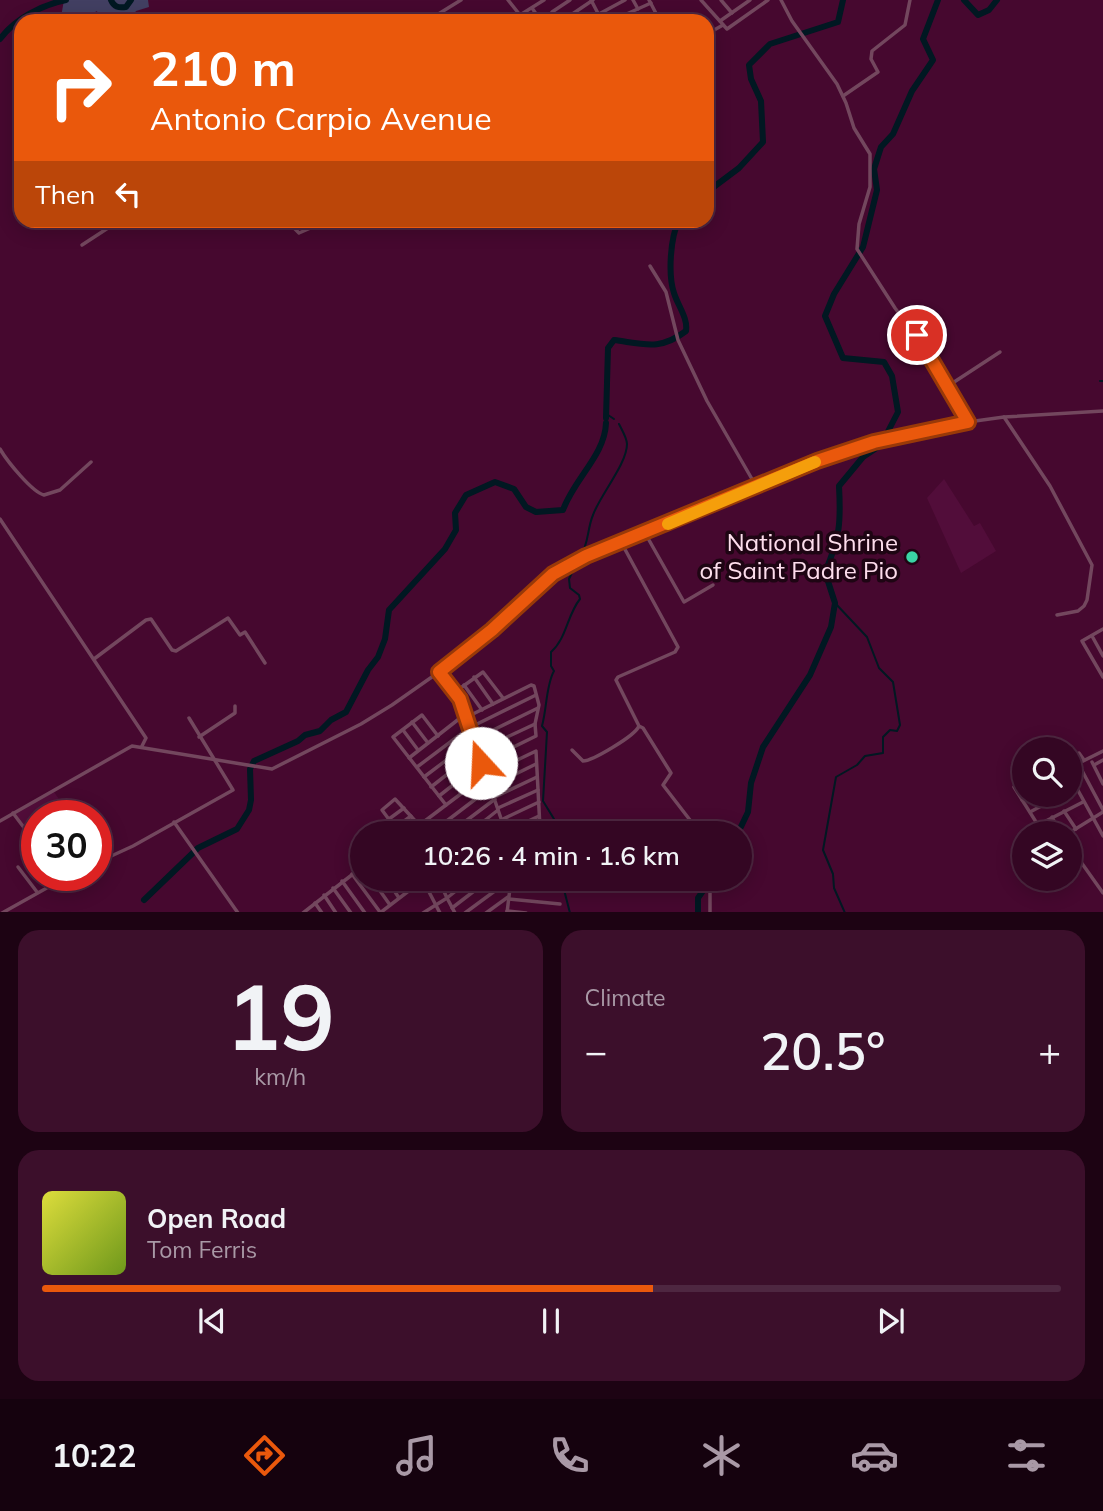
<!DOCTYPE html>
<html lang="en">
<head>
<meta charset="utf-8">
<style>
  :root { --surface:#340623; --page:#3c0f2b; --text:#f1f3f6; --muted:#a999a6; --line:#4e2741; --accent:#ea580c }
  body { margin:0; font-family:Mulish,sans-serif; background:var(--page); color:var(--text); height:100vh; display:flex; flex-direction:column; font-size:26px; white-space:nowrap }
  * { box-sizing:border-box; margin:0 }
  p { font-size:23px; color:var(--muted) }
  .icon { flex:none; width:38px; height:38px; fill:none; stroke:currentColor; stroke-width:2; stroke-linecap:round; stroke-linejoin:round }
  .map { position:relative; height:912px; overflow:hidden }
  .drawer { display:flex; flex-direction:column; gap:18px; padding:18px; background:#1d0313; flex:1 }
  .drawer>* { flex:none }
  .top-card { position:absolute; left:14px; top:14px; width:700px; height:214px; border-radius:21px; box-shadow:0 4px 18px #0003,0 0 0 2px var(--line); background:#ea580c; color:#fff; overflow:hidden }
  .controls { position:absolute; left:1012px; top:737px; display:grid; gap:14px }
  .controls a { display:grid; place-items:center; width:70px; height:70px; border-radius:50%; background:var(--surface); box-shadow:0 4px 18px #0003,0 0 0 2px var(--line); font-size:35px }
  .speed { position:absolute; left:21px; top:800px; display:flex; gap:14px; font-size:35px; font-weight:700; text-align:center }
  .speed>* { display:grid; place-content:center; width:91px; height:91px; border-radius:50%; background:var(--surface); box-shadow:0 4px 18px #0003,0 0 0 2px var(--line); line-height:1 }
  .speed .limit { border:10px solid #d22; background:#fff; color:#111 }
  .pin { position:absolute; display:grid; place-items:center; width:60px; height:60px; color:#fff; margin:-30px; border:4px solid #fff; border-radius:50%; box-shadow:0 2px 7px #0007 }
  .me { position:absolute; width:77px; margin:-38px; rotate:340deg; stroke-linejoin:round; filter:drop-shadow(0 0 5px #0008) }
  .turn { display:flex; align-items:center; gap:24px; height:147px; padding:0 21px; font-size:32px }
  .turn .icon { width:91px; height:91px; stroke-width:2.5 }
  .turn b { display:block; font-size:49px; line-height:60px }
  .then { display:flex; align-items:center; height:66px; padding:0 21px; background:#0003; gap:14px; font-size:26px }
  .big { font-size:52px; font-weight:600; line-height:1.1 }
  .drawer .card { flex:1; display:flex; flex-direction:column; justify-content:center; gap:10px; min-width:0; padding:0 24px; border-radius:21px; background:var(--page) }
  .drawer .dial { align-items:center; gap:0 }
  .dial b { font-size:91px; line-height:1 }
  .song { display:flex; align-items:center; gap:21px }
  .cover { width:84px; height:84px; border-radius:10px; background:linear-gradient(135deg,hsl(60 70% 55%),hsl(80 70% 35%)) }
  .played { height:7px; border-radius:4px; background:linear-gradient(90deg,var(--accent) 60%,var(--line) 60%) }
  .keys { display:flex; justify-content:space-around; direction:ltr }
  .heat { display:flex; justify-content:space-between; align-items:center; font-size:38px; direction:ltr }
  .drawer .tiles { flex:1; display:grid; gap:18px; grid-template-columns:1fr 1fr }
  .card:last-child { grid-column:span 2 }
  .trip { position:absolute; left:350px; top:821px; width:402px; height:70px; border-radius:35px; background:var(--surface); box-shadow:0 4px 18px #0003,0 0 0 2px var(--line); font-weight:600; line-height:70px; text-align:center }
  .dock { display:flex; height:112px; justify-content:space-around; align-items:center; background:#15020e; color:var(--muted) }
  .dock .icon { width:49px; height:49px }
  .dock .selected { color:var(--accent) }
  .dock b { font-size:32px; color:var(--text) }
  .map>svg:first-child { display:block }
  .built { fill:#520d3a }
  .green { fill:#423f62 }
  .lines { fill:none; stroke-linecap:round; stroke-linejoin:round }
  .stream { stroke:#011822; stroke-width:2 }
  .river { stroke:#011822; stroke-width:6 }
  .minor { stroke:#73475e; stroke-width:3.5 }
  .route-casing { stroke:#983908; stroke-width:18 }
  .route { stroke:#ea580c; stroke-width:12 }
  .slow { stroke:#f59e0b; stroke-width:12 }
  .poi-dot { fill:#3ad4a5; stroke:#1e0513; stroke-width:2.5 }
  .labels { text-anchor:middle; stroke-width:7; stroke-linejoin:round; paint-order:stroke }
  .poi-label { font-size:24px; fill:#fdddec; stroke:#1e0513; text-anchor:end }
</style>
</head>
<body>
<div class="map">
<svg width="1103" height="913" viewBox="0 0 1103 913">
  <rect width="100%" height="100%" fill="#46082f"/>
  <g class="built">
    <path d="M 944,479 L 974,526 L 980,523 L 996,551 L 961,573 L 927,498 Z"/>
    <path d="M 54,792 L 70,815 L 37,816 L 37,844 L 16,814 Z"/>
  </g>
  <path class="green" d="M 64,0 L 148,0 L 149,7 L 136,11 L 129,21 L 100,21 L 97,11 L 77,21 L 61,17 Z"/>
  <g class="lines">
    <g class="stream">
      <path d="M 1100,381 L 1103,381"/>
      <path d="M 605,413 L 614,419"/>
      <path d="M 580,557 C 589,544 587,529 593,515 C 600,495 627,464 627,444 C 627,438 622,430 619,424"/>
      <path d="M 835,603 L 867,637 L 879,668 L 893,682 L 900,725 L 897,731 L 890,730 L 883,737 L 883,753 L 865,756 L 857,765 L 836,777 L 823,850 L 833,874 L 834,888 L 845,913"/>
      <path d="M 550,833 L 554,819 L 543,801 L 547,732 L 542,726 C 547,708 546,685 554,671 L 551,666 L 551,652 C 567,638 567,615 580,599 L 579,595 L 570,588 L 569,579 L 577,562"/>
      <path d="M 561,878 L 570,913"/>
    </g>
    <g class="river">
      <path d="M 111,0 C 114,7 118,8 126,7 L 131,0"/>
      <path d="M 964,0 L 978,15 L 989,10 L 997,0"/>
      <path d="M 0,39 C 15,19 41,5 66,0"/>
      <path d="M 707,192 L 739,168 L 763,142 L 761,101 L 751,79 L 749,65 L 770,44 L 838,22 L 843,0"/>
      <path d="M 606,418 L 608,348 L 614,340 C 644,344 660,351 686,331 C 688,318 678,306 674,293 C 668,275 670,238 679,220"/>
      <path d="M 738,833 L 748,812 L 751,783 L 763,747 L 810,675 L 831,627 L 835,603 L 825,572 C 840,538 841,522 839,486 L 863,457 L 881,445 L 898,412 L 892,376 L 884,362 L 843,358 L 825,316 L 834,294 L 863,247 L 877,190 L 874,169 L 881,147 L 893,134 L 912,91 L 933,60 L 923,39 L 938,0"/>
      <path d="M 144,900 L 198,848 L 237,829 L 249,810 L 251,800 L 250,769 L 254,761 L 298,741 L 305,735 L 320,731 L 331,720 L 346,712 L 368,670 L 378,657 L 385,639 L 389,610 L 445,549 L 456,530 L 455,513 L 466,495 L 495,482 L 514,489 L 526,507 L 536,512 L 563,510 C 574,479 605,455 606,423"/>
      <path d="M 698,913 L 698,898 L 712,878"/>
    </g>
    <g class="minor">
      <path d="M 508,0 L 520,15 L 544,0"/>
      <path d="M 591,0 L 602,21"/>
      <path d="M 633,0 L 638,9"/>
      <path d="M 649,0 L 660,21"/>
      <path d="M 701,0 L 727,29 L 768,0"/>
      <path d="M 721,0 L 732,13"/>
      <path d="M 781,0 L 792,21 L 837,84 L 846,103 L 854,128 L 870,154 L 870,187 L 859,224 L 857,249 L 895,308 L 924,347 L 968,422"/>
      <path d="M 532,8 L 541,21"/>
      <path d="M 675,20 L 685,15"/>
      <path d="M 427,21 L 461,0"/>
      <path d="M 558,21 L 552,12 L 570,0"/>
      <path d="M 562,21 L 593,0"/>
      <path d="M 586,21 L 625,0"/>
      <path d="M 611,21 L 651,3"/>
      <path d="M 662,21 L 672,16 L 675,21"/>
      <path d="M 720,21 L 750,0"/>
      <path d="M 707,34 L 723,25"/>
      <path d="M 843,96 L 878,72 L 871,59 L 872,51 L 905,25 L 910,0"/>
      <path d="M 286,220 L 299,233 L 329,220"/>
      <path d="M 82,245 L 108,228 L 134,225 L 143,220"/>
      <path d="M 650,266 L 666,292 L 678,340 L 707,401 L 756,486"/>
      <path d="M 948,386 L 1000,352"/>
      <path d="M 1004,417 L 1050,486 L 1092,565 L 1087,600 L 1084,606 L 1078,611 L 1057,615"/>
      <path d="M 0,449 C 7,461 32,492 44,495 L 60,490 L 91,462"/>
      <path d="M 0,519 L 146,738 L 142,746"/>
      <path d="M 645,533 L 684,602 L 713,585"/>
      <path d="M 621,542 L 678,647 L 675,652 L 618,677 L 616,680 L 639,726 L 643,728 L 671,773 L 663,785 L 700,833"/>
      <path d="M 1103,629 L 1082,641 L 1103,677"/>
      <path d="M 1092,636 L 1103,656"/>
      <path d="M 94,659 L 146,620 L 151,619 L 172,650 L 176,651 L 228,618 L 240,635 L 245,632 L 265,663"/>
      <path d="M 439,672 L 460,699 L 506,833"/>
      <path d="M 474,677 L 493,704"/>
      <path d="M 464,685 L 482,710"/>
      <path d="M 455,692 L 483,672 L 503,698"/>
      <path d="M 412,722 L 428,743"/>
      <path d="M 403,730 L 418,750"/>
      <path d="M 438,736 L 422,715 L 393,737 L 446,805 L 486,775 L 536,751 L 540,828 L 532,833"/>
      <path d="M 199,737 L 235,713 L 235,706"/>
      <path d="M 572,750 L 583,761 C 592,761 635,736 639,726"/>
      <path d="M 409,758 L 464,715"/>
      <path d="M 1069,758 L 1079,753 L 1084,760"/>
      <path d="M 1092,762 L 1103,784"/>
      <path d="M 1078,763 L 1103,810"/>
      <path d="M 1094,765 L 1103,760"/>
      <path d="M 417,767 L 469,728 L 536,695"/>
      <path d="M 1069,768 L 1103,751"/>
      <path d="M 1069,774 L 1103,836"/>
      <path d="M 424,777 L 473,740 L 538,708"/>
      <path d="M 1024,781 L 1014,787 L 1043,833"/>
      <path d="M 491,786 L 536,764"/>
      <path d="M 431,787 L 477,751 L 535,724"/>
      <path d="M 1069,792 L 1076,788"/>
      <path d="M 439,796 L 481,763 L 536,736 L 535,724 L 539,705 L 534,686 L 531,685 L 465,718"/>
      <path d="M 495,797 L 537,777"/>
      <path d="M 1022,800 L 1031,794"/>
      <path d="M 498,808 L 538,790"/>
      <path d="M 1064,811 L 1076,829"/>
      <path d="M 1030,812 L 1064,794"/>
      <path d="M 13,813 L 37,845"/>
      <path d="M 1052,817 L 1060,833"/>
      <path d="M 389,819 L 404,808"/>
      <path d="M 503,819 L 539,802"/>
      <path d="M 0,821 L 132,746 L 272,769 L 361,724 L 392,705 L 439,672 L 492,630 L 553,574 L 569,564 L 817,461 L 874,442 L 968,422 L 1004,417 L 1103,411"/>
      <path d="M 174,822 L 238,913"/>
      <path d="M 1038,825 L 1083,802"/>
      <path d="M 395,828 L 411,816"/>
      <path d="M 505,832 L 539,816"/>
      <path d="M 399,833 L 382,810 L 395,799 L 419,825"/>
      <path d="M 409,833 L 446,805"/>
      <path d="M 431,833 L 490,788"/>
      <path d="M 450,833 L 495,799"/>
      <path d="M 469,833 L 498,810"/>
      <path d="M 489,833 L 503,822"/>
      <path d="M 1069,833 L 1103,812"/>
      <path d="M 1069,849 L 1071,848 L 1103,893"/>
      <path d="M 96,863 L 133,846 L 233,790 L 189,718"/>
      <path d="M 18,867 L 37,892"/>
      <path d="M 352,874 L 380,912"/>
      <path d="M 371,878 L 390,905"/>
      <path d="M 386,878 L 399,898"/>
      <path d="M 400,878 L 409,890"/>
      <path d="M 548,878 L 553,879"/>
      <path d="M 342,881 L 365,913"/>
      <path d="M 510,887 L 555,891"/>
      <path d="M 333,888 L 351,913"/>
      <path d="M 428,890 L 440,913"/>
      <path d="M 324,895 L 336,913"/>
      <path d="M 509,899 L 560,904"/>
      <path d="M 315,903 L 322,913"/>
      <path d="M 452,908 L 491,878"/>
      <path d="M 507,911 L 526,913"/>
      <path d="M 2,913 L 70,875"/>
      <path d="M 303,913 L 362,867"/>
      <path d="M 380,913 L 419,883 L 415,878"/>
      <path d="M 423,913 L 447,898 L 441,885 L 449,878"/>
      <path d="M 455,913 L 447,898 L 472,878"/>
      <path d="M 465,913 L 511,879"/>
      <path d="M 486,913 L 508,897"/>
      <path d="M 507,913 L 510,888"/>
      <path d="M 710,913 L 710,892 L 716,878"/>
    </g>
  </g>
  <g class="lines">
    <defs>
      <path id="route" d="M 481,763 L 460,699 L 439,672 L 492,630 L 553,574 L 586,556 L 817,461 L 874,442 L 968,422 L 917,335"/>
    </defs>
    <use href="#route" class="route-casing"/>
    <use href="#route" class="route"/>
    <path class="slow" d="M 668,524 L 815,462"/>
  </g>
  <circle class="poi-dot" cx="912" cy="557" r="7"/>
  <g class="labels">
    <g class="poi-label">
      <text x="898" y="551">National Shrine<tspan x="898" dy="28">of Saint Padre Pio</tspan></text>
    </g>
  </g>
</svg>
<div class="controls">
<a><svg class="icon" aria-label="search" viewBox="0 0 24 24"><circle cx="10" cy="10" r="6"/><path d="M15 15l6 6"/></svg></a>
<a><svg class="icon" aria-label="layers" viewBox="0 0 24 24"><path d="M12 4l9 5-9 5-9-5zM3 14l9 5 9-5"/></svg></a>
</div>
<div class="speed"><div class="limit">30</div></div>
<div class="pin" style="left:917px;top:335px;background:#d93025"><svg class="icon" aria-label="arrive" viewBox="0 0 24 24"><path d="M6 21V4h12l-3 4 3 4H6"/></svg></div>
<svg class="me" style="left:481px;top:763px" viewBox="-20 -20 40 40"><circle r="19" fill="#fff"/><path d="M0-13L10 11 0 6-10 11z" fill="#ea580c"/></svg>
<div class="trip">10:26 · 4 min · 1.6 km</div>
<div class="top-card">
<div class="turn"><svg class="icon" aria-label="right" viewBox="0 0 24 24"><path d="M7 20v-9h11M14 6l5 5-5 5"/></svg><div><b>210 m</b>Antonio Carpio Avenue</div></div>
<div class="then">Then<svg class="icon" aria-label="left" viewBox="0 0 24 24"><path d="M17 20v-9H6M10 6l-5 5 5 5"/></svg></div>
</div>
</div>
<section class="drawer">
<div class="tiles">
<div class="card dial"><b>19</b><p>km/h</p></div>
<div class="card"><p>Climate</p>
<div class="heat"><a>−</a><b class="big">20.5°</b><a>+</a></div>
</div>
<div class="card">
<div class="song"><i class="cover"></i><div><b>Open Road</b><p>Tom Ferris</p></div></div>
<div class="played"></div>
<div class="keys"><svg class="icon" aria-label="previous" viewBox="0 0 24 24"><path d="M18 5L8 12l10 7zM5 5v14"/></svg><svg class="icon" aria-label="pause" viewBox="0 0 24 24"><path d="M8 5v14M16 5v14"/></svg><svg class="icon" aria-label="next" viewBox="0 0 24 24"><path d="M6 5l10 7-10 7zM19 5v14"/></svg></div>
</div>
</div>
</section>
<nav class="dock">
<b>10:22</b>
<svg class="icon selected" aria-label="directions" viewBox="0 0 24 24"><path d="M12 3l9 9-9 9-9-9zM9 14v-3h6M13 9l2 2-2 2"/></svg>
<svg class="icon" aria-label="music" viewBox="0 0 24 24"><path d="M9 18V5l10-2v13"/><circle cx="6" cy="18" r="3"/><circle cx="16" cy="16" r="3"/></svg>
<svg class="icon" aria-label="phone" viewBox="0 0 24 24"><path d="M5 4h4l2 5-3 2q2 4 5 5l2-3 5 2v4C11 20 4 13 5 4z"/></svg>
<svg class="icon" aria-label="climate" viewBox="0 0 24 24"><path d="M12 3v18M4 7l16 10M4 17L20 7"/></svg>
<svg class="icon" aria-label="car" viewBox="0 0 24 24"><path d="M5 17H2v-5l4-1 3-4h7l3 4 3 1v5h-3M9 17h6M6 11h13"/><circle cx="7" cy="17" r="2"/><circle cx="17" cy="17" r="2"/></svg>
<svg class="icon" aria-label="filters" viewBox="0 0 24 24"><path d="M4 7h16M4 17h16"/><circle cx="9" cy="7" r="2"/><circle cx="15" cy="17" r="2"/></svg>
</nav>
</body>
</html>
